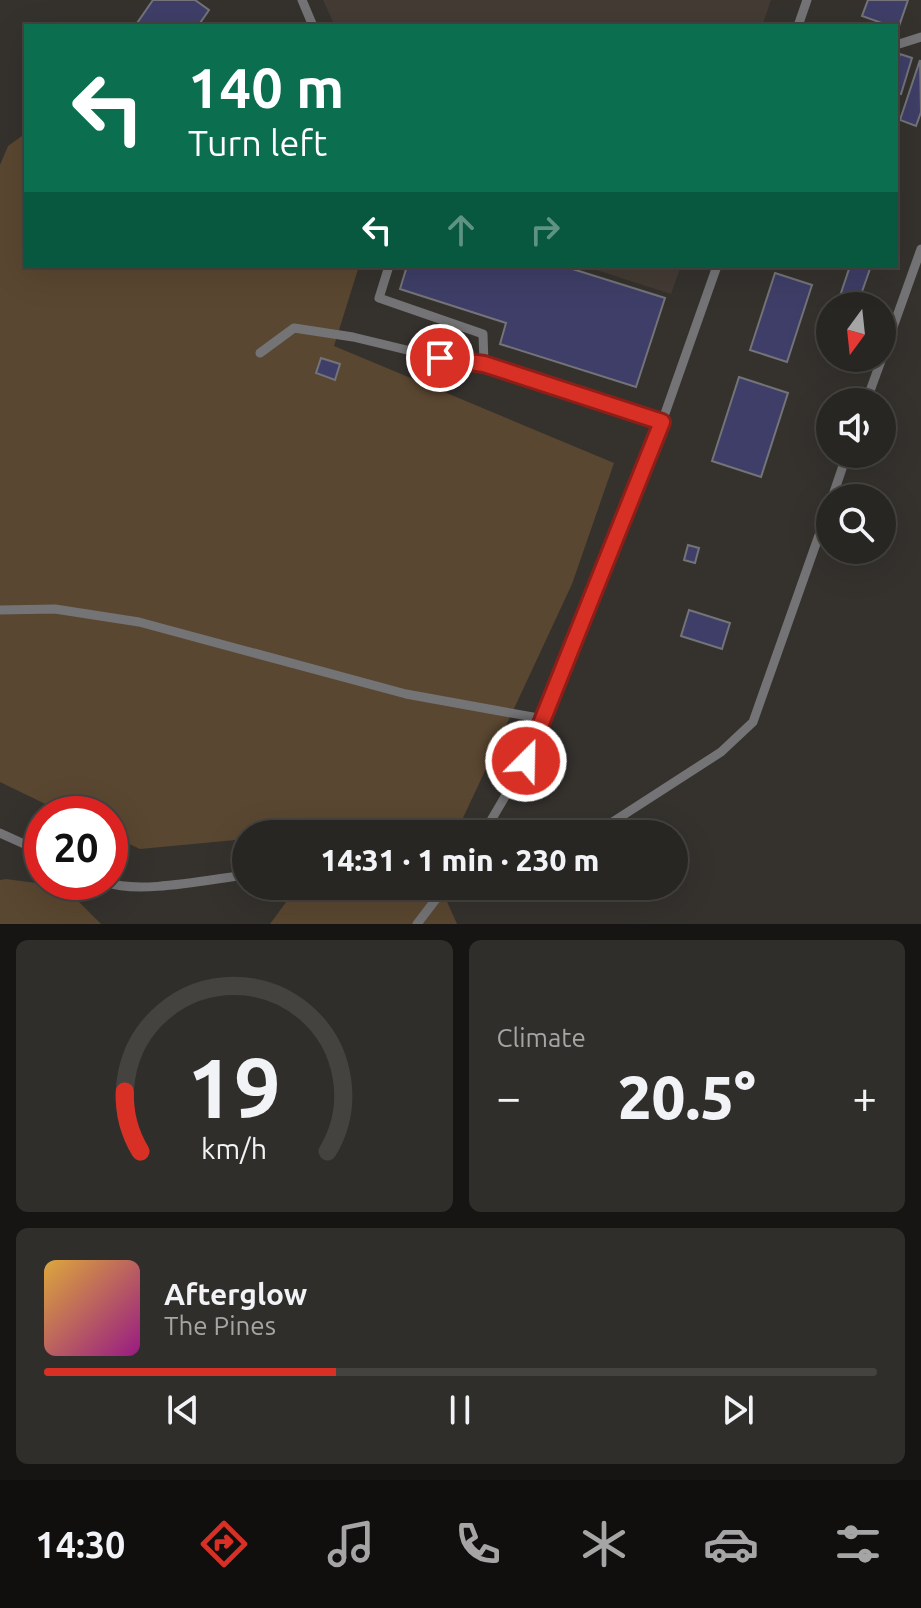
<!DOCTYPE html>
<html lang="en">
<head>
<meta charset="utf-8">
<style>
  :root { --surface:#282622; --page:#302e2a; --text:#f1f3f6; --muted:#a5a5a5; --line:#444340; --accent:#d93025 }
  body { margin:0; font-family:Ubuntu,sans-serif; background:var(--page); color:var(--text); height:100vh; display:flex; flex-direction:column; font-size:30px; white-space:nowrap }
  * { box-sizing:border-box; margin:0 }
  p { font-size:26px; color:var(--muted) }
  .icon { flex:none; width:44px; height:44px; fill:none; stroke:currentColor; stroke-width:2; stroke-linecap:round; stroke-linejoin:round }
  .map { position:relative; height:924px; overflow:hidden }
  .panel { display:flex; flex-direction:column; gap:16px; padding:16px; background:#161513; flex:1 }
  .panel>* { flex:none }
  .top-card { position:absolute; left:24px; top:24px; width:874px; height:244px; border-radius:0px; box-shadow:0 8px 32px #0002,0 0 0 2px var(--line); background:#0b6e4f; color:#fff; overflow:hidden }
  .needle { width:52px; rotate:195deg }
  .tools { position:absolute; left:816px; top:292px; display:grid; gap:16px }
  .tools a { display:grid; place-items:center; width:80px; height:80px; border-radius:50%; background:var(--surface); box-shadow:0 8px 32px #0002,0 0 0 2px var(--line); font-size:40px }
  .speed { position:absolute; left:24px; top:796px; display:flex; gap:16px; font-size:40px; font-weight:700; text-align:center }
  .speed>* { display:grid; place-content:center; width:104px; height:104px; border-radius:50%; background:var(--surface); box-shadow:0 8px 32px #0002,0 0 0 2px var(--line); line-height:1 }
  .speed .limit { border:12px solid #d22; background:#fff; color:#111 }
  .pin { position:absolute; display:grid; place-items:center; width:68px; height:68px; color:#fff; margin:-34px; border:4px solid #fff; border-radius:50%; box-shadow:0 2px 8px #0007 }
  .me { position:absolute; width:88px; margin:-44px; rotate:23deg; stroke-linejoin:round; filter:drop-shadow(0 0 6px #0008) }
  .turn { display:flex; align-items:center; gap:28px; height:168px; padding:0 32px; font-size:36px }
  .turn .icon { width:104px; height:104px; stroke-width:2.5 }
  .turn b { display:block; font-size:56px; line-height:68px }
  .lanes { display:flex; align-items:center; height:76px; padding:0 32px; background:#0003; justify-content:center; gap:40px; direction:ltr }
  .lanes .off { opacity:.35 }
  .big { font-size:60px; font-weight:800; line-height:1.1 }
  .panel .tile { flex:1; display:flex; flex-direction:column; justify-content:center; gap:12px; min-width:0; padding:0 28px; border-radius:12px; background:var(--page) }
  .panel .dial { align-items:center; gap:0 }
  .dial svg { height:208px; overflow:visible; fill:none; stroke:var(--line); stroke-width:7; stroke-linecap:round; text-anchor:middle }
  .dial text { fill:var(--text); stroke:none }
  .song { display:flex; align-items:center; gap:24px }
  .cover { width:96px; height:96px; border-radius:12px; background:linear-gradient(135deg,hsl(40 70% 55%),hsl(310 70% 35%)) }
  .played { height:8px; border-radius:4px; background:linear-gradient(90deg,var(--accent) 35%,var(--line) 35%) }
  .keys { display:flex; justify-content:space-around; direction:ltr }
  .heat { display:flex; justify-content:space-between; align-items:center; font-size:44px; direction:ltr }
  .panel .tiles { flex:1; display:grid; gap:16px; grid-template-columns:1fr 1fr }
  .tile:last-child { grid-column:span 2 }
  .trip { position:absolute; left:232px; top:820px; width:456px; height:80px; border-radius:40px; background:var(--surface); box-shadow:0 8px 32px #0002,0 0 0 2px var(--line); font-weight:800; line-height:80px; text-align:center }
  .tabs { display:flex; height:128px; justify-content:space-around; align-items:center; background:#100f0e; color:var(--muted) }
  .tabs .icon { width:56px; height:56px }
  .tabs .current { color:var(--accent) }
  .tabs b { font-size:36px; color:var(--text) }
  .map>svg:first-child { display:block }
  .built { fill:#433b34 }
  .green { fill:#5a4731 }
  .building { fill:#3e3e68; stroke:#737378; stroke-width:2 }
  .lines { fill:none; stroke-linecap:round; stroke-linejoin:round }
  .lane { stroke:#747476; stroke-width:9 }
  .route-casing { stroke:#8d1f18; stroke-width:20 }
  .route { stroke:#d93025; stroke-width:14 }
</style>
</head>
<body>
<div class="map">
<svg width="921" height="924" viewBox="0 0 921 924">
  <rect width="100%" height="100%" fill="#35322e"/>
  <g class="built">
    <path d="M 323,0 L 771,0 L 762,26 L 335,26 Z"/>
    <path d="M 584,266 L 681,266 L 671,294 Z"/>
  </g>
  <g class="green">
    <path d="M 26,133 L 26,266 L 359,266 L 334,346 L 614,463 L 572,584 L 463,818 L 296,834 L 246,834 L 246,839 L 140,849 L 110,835 L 110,814 L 66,814 L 0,782 L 0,165 L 8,146 Z"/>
    <path d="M 6,879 L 44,884 L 78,901 L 101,924 L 0,924 L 0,880 Z"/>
    <path d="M 340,886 L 440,886 L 457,924 L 270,924 L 292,894 Z"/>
  </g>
  <g class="building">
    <path d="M 153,0 L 195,0 L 209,10 L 198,26 L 135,26 Z"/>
    <path d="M 868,0 L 908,0 L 898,29 L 896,26 L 890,26 L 862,16 Z"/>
    <path d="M 900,54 L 912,58 L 901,94 L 896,93 L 896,67 Z"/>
    <path d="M 920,60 L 921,112 L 916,126 L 900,120 Z"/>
    <path d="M 407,266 L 563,266 L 665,298 L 636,387 L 500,344 L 506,323 L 400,289 Z"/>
    <path d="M 850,266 L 871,266 L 858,303 L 840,296 Z"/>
    <path d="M 775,273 L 812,285 L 787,362 L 750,350 Z"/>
    <path d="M 321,358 L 340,364 L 335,380 L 316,373 Z"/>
    <path d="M 739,377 L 788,393 L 761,477 L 712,461 Z"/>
    <path d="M 688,545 L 699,548 L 695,563 L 684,560 Z"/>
    <path d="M 689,610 L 730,623 L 722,649 L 681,636 Z"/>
  </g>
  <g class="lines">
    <g class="lane">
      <path d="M 302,0 L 313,26"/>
      <path d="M 798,26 L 807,0"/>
      <path d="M 896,45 L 921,37"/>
      <path d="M 389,266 L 379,298 L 483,334 L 484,364 L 662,422"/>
      <path d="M 260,353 L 294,328 L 353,337 L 440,358 L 484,364"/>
      <path d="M 882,358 L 921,249"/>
      <path d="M 866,402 L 882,358"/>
      <path d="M 832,498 L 847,454"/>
      <path d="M 0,610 L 55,609 L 139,622 L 406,694 L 544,719"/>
      <path d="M 0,833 L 42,852"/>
      <path d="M 483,834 L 526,761 L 544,719 L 662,422 L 717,266"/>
      <path d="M 594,834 L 721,752 L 753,722 L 830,504"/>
      <path d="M 107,882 C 137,895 211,879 246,875"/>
      <path d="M 417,924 L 446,886"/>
    </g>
  </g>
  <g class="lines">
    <defs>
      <path id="route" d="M 440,358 L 484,364 L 662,422 L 526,761"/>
    </defs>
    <use href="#route" class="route-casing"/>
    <use href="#route" class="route"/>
  </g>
</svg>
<div class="tools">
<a><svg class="needle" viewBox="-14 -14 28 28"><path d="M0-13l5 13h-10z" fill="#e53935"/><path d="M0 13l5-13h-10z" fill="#a5a5a5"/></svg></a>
<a><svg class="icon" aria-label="sound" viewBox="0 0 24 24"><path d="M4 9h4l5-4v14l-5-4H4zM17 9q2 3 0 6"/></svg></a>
<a><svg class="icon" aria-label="search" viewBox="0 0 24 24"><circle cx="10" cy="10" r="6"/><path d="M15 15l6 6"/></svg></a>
</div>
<div class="speed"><div class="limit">20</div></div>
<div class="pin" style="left:440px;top:358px;background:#d93025"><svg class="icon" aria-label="arrive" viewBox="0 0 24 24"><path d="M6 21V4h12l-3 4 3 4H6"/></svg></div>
<svg class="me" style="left:526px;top:761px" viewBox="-20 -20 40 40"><circle r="17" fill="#d93025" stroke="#fff" stroke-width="3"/><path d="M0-11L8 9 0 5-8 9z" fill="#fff"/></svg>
<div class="trip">14:31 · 1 min · 230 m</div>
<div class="top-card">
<div class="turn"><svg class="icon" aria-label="left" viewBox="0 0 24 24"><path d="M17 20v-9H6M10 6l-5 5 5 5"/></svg><div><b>140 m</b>Turn left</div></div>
<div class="lanes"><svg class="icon" aria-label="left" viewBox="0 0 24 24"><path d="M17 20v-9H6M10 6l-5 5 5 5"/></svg><svg class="icon off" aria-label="ahead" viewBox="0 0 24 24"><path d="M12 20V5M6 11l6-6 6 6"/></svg><svg class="icon off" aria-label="right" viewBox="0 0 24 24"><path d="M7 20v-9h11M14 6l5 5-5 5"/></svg></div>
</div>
</div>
<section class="panel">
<div class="tiles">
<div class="tile dial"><svg viewBox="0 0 100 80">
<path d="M14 69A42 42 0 1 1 86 69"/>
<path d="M14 69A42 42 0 0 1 8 46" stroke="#d93025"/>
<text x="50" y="56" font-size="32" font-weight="700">19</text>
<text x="50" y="72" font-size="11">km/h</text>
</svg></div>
<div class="tile"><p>Climate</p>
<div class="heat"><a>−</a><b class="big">20.5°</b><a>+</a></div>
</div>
<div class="tile">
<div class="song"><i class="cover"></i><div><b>Afterglow</b><p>The Pines</p></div></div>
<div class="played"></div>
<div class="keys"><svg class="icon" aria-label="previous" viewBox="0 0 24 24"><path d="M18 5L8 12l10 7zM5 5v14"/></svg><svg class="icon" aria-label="pause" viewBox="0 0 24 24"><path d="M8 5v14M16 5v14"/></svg><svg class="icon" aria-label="next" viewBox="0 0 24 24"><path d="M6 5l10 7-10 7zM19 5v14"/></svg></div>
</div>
</div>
</section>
<nav class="tabs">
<b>14:30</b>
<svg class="icon current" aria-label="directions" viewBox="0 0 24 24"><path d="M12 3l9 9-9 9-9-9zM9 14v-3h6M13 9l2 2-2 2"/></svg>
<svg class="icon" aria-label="music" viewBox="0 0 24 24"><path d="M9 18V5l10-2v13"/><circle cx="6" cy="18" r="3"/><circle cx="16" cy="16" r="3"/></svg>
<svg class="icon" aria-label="phone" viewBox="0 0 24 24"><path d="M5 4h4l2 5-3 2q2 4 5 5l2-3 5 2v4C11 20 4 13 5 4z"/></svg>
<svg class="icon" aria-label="climate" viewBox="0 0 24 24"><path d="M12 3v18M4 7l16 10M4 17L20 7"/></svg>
<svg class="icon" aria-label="car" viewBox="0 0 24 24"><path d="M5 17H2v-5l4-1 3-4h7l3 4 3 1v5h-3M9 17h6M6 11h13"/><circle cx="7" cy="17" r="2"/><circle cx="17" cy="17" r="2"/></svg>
<svg class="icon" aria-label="filters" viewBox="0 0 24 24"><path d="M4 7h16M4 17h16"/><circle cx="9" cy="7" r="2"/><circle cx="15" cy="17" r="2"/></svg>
</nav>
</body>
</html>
